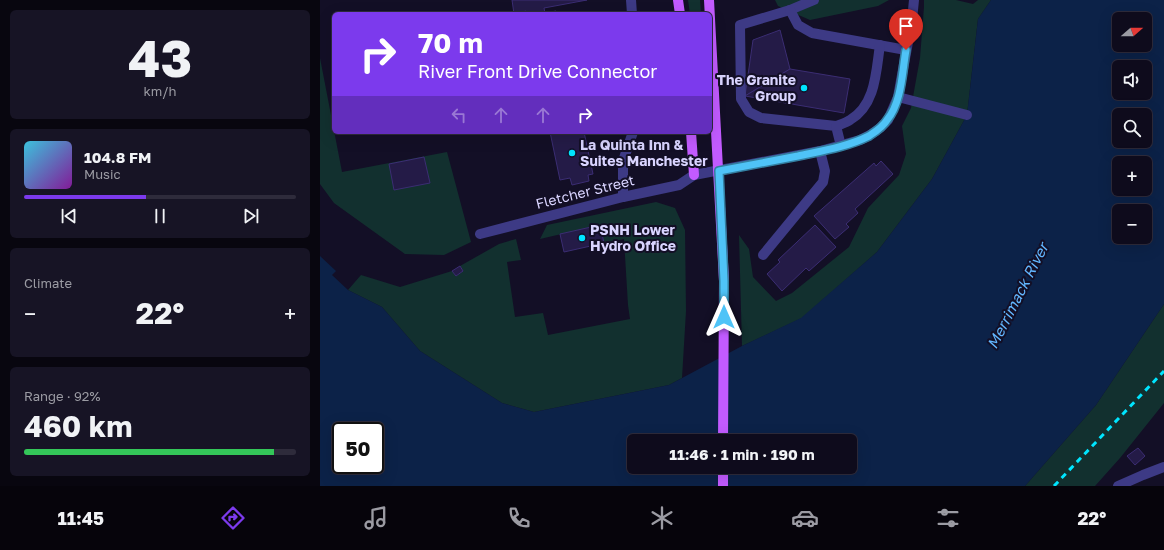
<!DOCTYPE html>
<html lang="en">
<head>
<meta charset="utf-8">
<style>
  :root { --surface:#0e0b1c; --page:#171425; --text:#f1f3f6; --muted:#9b9ba3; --line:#2e2b3b; --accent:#7c3aed }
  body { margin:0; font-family:"Golos Text",sans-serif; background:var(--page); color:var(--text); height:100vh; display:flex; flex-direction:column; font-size:15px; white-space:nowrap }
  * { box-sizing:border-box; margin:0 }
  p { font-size:13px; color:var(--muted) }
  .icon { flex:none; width:22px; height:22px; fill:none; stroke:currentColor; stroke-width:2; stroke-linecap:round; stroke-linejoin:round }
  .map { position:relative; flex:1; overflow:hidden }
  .side { display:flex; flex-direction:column; gap:10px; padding:10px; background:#08060f; width:320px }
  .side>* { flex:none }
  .banner { position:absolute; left:12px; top:12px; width:380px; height:122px; border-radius:6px; box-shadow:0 4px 16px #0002,0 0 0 1px var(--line); background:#7c3aed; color:#fff; overflow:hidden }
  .needle { width:26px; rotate:70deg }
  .buttons { position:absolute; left:792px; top:12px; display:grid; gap:8px }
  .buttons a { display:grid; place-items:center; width:40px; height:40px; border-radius:6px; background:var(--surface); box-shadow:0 4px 16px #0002,0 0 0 1px var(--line); font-size:20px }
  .speed { position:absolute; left:12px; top:422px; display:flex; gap:8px; font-size:20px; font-weight:700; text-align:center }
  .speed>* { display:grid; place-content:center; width:52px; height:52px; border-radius:50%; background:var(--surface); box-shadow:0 4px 16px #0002,0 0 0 1px var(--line); line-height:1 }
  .speed .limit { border:2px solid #111; border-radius:6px; background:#fff; color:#111 }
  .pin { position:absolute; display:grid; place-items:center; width:34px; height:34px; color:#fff; margin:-41px -17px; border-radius:50% 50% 50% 0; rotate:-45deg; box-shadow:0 0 4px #0007 }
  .pin .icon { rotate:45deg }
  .me { position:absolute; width:44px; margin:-22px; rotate:0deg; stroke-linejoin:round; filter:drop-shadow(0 0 3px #0008) }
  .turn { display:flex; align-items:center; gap:14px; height:84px; padding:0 20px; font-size:18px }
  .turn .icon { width:52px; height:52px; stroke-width:2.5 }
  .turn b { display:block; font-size:28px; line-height:34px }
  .lanes { display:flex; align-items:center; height:38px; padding:0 20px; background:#0003; justify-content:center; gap:20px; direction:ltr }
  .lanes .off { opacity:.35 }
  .big { font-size:30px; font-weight:700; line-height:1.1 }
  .side .tile { flex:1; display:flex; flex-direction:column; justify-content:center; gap:6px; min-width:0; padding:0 14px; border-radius:6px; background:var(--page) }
  .side .dial { align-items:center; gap:0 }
  .dial b { font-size:52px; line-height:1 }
  .song { display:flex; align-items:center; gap:12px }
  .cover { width:48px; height:48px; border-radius:6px; background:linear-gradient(135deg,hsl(190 70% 55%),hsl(290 70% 35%)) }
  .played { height:4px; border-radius:2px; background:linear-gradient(90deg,var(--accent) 45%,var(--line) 45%) }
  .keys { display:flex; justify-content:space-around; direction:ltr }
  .heat { display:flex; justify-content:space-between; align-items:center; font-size:22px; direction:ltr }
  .charge { height:6px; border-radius:3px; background:linear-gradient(90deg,#34c759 92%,var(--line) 0) }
  .trip { position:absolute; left:307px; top:434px; width:230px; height:40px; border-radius:6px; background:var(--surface); box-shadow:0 4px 16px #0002,0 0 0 1px var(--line); font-weight:700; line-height:40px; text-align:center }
  .tabs { display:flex; height:64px; justify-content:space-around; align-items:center; background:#06040b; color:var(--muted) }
  .tabs .icon { width:28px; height:28px }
  .tabs .current { color:var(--accent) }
  .tabs b { font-size:18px; color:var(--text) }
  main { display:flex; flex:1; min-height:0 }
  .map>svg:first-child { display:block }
  .green { fill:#12302f }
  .water { fill:#0c2248; fill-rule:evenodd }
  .building { fill:#241b47; stroke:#3b2d73 }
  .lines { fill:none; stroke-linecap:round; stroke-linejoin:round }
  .minor { stroke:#3d3a85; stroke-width:10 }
  .major { stroke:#c25bff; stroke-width:10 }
  .rail { stroke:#00e5ff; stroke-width:3; stroke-dasharray:6 5; stroke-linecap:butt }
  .route-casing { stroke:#337fa1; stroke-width:10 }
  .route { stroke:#4fc3f7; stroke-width:7 }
  .poi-dot { fill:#00e5ff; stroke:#130f26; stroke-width:1.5 }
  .labels { text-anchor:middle; stroke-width:4; stroke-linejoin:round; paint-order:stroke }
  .poi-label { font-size:14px; font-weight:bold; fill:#d9d4ff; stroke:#130f26; text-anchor:start }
  .street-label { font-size:14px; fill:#d9d4ff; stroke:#130f26 }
  .water-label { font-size:15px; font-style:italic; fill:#62b6ff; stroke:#130f26 }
</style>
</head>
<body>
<main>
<section class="side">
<div class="tile dial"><b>43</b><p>km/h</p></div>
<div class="tile">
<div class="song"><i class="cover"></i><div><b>104.8 FM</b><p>Music</p></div></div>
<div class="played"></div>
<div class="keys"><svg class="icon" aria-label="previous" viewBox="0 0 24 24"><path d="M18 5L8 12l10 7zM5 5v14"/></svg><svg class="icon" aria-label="pause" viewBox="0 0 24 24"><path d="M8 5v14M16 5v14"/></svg><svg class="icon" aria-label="next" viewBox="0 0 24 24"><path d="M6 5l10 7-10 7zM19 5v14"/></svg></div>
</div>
<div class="tile"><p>Climate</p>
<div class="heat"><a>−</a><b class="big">22°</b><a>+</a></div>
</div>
<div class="tile"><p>Range · 92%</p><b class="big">460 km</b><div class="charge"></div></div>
</section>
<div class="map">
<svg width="844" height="486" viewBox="0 0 844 486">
  <rect width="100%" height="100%" fill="#130f26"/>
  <g class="green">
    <path d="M 368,0 L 380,0 L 381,14 L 370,14 Z"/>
    <path d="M 455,0 L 569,0 L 558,6 L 490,20 L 458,6 Z"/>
    <path d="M 604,0 L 636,0 L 653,4 L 658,0 L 671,0 L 658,19 L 647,115 L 612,179 L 557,252 L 482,318 L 422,346 L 419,235 L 429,249 L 433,277 L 456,301 L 472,293 L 529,247 L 548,208 L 579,175 L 586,154 L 582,126 L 591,108 L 600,58 L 604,7 Z"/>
    <path d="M 0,58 L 22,172 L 127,152 L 151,242 L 124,255 L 85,254 L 14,203 L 0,184 Z"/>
    <path d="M 336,202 L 355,208 L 365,230 L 366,311 L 362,378 L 349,385 L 214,412 L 182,403 L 100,351 L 62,307 L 28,290 L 41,275 L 80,287 L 132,271 L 136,276 L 143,271 L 140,266 L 179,244 L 196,239 L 201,260 L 187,262 L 195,317 L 223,313 L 228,335 L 310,319 L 308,305 L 304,239 L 284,243 L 280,225 L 220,239 L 227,225 Z"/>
    <path d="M 844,304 L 844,403 L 800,458 L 775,486 L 705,486 L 776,405 Z"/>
  </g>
  <path class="water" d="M 671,0 L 844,0 L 844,304 L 776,405 L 705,486 L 0,486 L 0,256 L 16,271 L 12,275 L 28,290 L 62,307 L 100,351 L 182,403 L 214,412 L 349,385 L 422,346 L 481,318 L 557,252 L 612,179 L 647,115 L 658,19 ZM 799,19 L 825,19 L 825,45 L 799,45 ZM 799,67 L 825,67 L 825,93 L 799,93 ZM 799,115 L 825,115 L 825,141 L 799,141 ZM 799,163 L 825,163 L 825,189 L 799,189 ZM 799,211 L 825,211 L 825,237 L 799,237 ZM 21,431 L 55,431 L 55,465 L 21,465 ZM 314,441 L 530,441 L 530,467 L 314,467 Z"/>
  <g class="building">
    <path d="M 192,0 L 267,0 L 224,8 L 225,13 L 236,11 L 237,14 L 206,14 L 206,11 L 194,14 Z"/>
    <path d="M 460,30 L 470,69 L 425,96 L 433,40 Z"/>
    <path d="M 470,69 L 530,79 L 524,113 L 425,96 Z"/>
    <path d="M 230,132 L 264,132 L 273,174 L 268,175 L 269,181 L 252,185 L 250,178 L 240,180 Z"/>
    <path d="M 104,157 L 110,183 L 74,190 L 69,164 Z"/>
    <path d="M 561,161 L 573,174 L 535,209 L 538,213 L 526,224 L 529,227 L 515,239 L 494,216 L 554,163 L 556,166 Z"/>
    <path d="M 280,225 L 284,243 L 244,252 L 240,234 Z"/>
    <path d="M 495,225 L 516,247 L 489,271 L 486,268 L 462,291 L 447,274 L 460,262 L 458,260 Z"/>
    <path d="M 140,266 L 143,271 L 136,276 L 132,271 Z"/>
    <path d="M 818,448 L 825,456 L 815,465 L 807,456 Z"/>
  </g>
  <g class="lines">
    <g class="minor">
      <path d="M 311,0 L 312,14"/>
      <path d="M 494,0 L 470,10 L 420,25 L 421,99 L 429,112 L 441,118 L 516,126 L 521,146"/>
      <path d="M 470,10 L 478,25 L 492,33 L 586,50"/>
      <path d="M 578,97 L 647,115"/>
      <path d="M 516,126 C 521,124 526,123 530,120 C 556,105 556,71 560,45"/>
      <path d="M 303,197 L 303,161 L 313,132"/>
      <path d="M 160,234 L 303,197 L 359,185 L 374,175 L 500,151 L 540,140 L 550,135 L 560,128 L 568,120 L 578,97 L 592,20 L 594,0"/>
      <path d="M 443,255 L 503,182 L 505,171 L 500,151"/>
      <path d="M 798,486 L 823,475 L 844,467"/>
    </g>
    <g class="major">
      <path d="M 358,0 L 360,14"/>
      <path d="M 389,0 L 404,281 L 403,441"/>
      <path d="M 371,132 L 374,175"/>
      <path d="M 403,486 L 403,467"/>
    </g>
    <path class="rail" d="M 734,486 L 844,371"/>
  </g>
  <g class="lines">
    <defs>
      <path id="route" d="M 404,317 L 404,281 L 399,171 C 426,166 452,161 478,156 C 501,151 527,147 549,136 C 555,132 563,127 567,120 C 582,102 582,72 586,50"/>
    </defs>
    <use href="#route" class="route-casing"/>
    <use href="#route" class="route"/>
  </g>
  <g class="poi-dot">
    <circle cx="484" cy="88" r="4"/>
    <circle cx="252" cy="153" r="4"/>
    <circle cx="262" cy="238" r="4"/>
  </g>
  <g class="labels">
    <g class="poi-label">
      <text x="476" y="85" text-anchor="end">The Granite<tspan x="476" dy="16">Group</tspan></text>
      <text x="260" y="150">La Quinta Inn &amp;<tspan x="260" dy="16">Suites Manchester</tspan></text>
      <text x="270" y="235">PSNH Lower<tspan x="270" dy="16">Hydro Office</tspan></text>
    </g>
    <g class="street-label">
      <text transform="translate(265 192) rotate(-14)" y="5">Fletcher Street</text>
    </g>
    <g class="water-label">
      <text transform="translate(698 296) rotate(-63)" y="5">Merrimack River</text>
    </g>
  </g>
</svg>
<div class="buttons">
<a><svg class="needle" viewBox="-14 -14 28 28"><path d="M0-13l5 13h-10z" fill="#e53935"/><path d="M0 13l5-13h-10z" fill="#9b9ba3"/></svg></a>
<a><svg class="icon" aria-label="sound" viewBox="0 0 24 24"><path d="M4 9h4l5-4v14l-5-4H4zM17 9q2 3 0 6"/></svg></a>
<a><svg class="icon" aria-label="search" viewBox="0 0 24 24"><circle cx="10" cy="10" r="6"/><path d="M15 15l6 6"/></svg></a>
<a>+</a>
<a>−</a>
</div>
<div class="speed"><div class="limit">50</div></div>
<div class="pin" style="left:586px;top:50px;background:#d93025"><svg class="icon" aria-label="arrive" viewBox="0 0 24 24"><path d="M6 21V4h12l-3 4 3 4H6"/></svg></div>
<svg class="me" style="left:404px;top:317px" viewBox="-20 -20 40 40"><path d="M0-17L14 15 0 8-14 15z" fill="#4fc3f7" stroke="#fff" stroke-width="4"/></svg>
<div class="trip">11:46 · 1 min · 190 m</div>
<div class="banner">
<div class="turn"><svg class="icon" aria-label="right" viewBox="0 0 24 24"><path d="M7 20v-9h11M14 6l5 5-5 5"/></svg><div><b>70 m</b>River Front Drive Connector</div></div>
<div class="lanes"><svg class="icon off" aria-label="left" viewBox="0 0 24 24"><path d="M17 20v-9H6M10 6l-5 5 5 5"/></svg><svg class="icon off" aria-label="ahead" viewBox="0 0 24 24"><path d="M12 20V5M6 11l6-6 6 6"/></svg><svg class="icon off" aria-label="ahead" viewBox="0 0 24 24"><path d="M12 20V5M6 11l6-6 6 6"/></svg><svg class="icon" aria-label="right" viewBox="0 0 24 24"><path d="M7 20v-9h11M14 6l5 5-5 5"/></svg></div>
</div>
</div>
</main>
<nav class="tabs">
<b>11:45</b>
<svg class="icon current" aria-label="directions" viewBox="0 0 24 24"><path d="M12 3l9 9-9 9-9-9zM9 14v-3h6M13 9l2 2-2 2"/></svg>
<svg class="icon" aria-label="music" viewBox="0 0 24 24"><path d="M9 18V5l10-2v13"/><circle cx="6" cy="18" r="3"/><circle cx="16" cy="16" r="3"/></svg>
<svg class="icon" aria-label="phone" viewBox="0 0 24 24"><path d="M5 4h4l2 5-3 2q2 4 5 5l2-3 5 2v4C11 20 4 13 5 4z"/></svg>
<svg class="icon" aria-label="climate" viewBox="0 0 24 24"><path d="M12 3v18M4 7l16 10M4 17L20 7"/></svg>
<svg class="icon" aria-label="car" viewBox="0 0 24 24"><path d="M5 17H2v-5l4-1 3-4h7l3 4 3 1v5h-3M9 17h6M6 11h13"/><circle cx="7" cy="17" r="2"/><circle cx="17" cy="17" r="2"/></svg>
<svg class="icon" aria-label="filters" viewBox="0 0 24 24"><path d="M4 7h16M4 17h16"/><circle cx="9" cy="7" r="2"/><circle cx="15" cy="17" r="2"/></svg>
<b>22°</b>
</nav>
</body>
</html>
